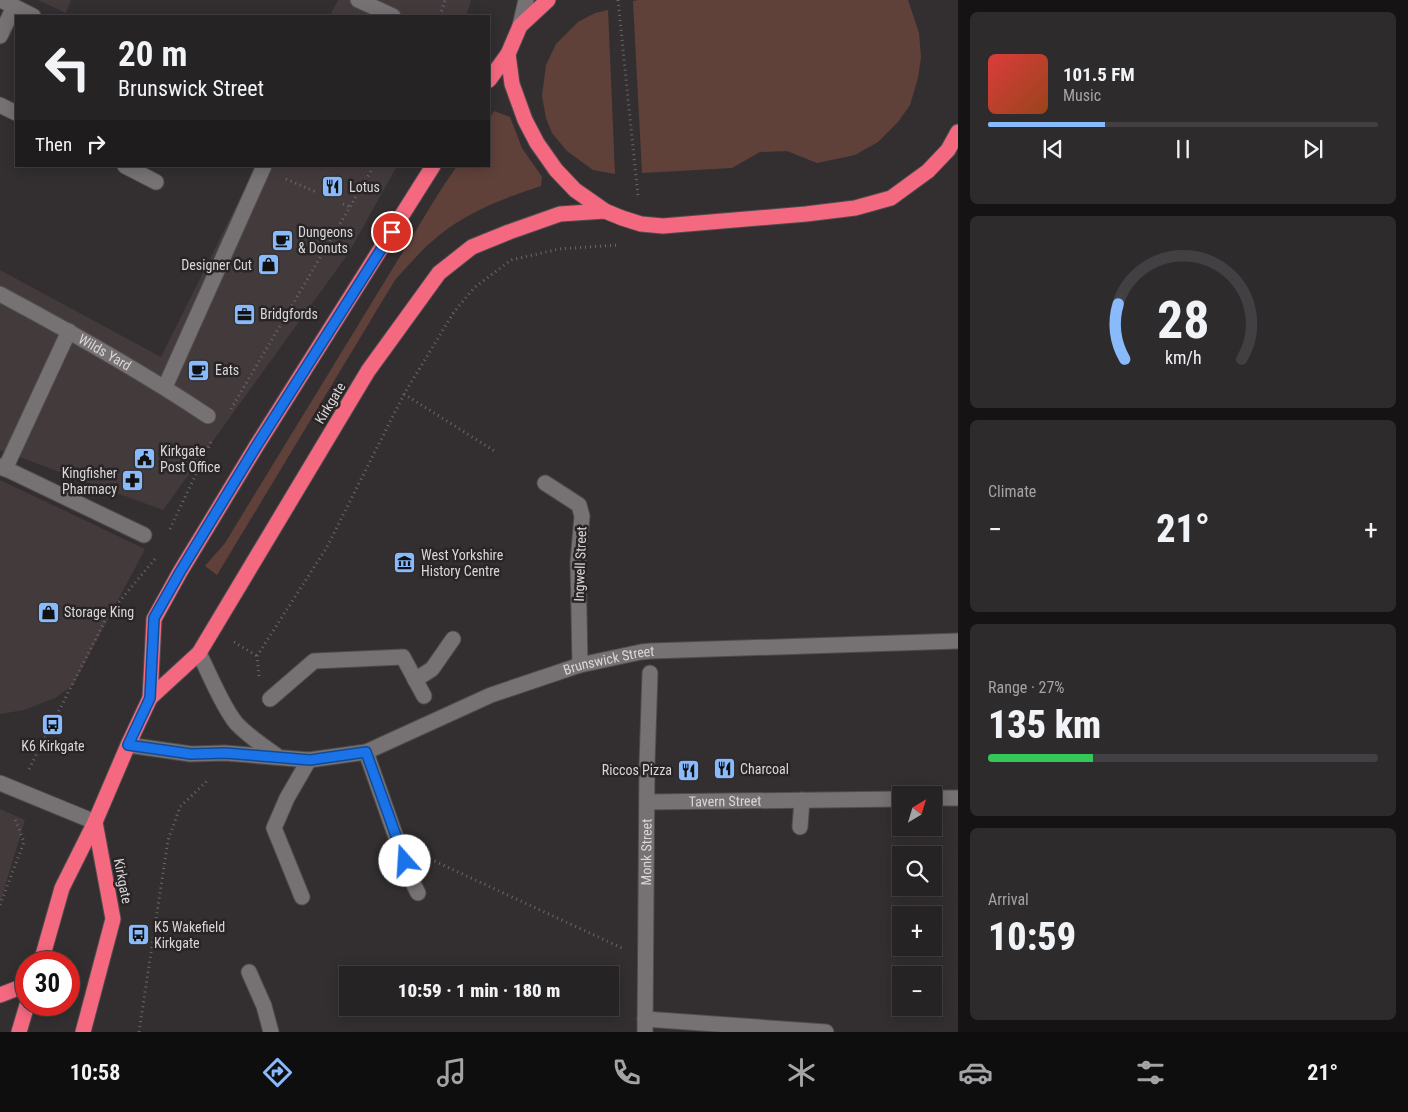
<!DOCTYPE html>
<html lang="en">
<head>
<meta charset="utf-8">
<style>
  :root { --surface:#262325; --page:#2e2b2d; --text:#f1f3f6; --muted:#a4a4a7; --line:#424042; --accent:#88bafc }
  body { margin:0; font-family:"Roboto Condensed",sans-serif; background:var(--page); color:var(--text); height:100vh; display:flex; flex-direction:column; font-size:19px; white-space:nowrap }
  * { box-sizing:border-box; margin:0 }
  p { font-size:16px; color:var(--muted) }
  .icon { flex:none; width:28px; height:28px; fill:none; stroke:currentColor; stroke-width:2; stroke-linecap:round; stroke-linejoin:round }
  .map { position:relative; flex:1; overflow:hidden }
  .sheet { display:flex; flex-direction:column; gap:12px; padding:12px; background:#151314; width:450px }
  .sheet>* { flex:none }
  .hud { position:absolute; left:15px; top:15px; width:475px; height:152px; border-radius:0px; box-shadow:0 2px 12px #0003,0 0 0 1px var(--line); background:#262325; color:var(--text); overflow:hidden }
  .needle { width:32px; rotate:38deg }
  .tools { position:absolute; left:892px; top:786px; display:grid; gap:10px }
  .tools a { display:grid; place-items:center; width:50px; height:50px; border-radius:0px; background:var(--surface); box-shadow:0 2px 12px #0003,0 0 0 1px var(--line); font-size:25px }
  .speed { position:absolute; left:15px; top:951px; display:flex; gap:10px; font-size:25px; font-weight:700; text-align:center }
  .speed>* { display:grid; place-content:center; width:65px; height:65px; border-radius:50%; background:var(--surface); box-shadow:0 2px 12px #0003,0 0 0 1px var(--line); line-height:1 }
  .speed .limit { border:8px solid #d22; background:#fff; color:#111 }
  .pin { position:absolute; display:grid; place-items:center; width:42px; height:42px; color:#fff; margin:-21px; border:2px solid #fff; border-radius:50%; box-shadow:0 1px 5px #0007 }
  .me { position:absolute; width:55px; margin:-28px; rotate:341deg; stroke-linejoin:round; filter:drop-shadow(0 0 4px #0008) }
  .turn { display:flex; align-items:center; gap:18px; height:105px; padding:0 20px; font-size:22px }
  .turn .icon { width:65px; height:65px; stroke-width:2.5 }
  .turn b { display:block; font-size:35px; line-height:42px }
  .then { display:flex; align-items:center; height:48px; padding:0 20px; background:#0003; gap:10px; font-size:19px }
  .big { font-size:38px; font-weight:800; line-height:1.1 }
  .sheet .tile { flex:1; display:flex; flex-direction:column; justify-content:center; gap:8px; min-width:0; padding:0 18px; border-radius:8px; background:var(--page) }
  .sheet .dial { align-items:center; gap:0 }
  .dial svg { height:130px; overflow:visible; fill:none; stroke:var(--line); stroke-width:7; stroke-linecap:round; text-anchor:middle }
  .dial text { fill:var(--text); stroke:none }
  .song { display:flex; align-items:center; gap:15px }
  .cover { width:60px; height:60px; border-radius:8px; background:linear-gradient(135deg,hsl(0 70% 55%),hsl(20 70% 35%)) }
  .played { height:5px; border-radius:2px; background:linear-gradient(90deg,var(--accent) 30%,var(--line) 30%) }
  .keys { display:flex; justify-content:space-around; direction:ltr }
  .heat { display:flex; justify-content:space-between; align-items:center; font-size:28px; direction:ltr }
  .charge { height:8px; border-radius:4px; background:linear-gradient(90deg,#34c759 27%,var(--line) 0) }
  .trip { position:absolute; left:339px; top:966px; width:280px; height:50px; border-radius:0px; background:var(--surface); box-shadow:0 2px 12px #0003,0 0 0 1px var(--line); font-weight:800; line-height:50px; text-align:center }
  .menu { display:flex; height:80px; justify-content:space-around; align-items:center; background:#0f0e0f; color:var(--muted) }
  .menu .icon { width:35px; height:35px }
  .menu .selected { color:var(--accent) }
  .menu b { font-size:22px; color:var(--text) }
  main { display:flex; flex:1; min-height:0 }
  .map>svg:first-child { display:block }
  .built { fill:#433a3c }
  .green { fill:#5f413a }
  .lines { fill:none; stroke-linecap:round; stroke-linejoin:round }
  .minor-casing { stroke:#504c4e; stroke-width:17 }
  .highway-casing { stroke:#504c4e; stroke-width:17 }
  .path { stroke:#6b6869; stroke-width:3; stroke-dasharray:1 4; stroke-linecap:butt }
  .minor { stroke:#767273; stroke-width:15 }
  .highway { stroke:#f46980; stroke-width:15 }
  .route-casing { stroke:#114b97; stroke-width:12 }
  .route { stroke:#1a73e8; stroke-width:9 }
  .labels { text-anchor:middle; stroke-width:5; stroke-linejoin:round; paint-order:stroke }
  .poi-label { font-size:14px; fill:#d8d6d7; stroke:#292527; text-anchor:start }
  .street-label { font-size:14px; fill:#d8d6d7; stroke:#292527 }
</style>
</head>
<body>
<main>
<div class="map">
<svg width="958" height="1032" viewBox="0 0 958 1032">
  <rect width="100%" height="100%" fill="#332f31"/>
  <g class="built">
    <path d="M 38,0 L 71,0 L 66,13 Z"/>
    <path d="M 338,0 L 471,0 L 466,16 L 330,16 Z"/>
    <path d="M 256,166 L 397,166 L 348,254 L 163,510 L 0,450 L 0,270 L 161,357 Z"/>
    <path d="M 0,480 L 145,549 L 73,685 L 55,698 L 24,710 L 0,714 Z"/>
    <path d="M 0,809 L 25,820 L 0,903 Z"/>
  </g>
  <g class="green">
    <path d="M 638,0 L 908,0 L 919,33 L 921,57 L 918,78 L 910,105 L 898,122 L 878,142 L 855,155 L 817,163 L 787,151 L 760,152 L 732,168 L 642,173 L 633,1 Z"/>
    <path d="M 608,10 L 615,174 L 593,170 L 567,151 L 552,133 L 546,118 L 542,96 L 546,65 L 556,44 L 578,22 L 595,13 Z"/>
    <path d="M 494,111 L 510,117 L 522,148 L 542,177 L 541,186 C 501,199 460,215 429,244 C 417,255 406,268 395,280 L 217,575 L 205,566 L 225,543 L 440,191 L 457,166 L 489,166 L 489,120 Z"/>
  </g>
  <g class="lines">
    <defs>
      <g id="minor">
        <path d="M 1,0 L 33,16"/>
        <path d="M 358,0 L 393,16"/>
        <path d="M 520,26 L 526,0"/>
        <path d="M 0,36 L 14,7"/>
        <path d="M 0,105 L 16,113"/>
        <path d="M 125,166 L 156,182"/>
        <path id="s1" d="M 0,294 C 71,332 141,371 208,416"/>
        <path d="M 165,387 L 264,166"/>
        <path d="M 0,466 L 144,535"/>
        <path d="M 5,469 L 69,331"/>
        <path d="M 545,483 L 579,505 L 582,516 L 578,562 L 580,665"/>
        <path d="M 199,653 C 209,673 222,706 236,723 C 248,736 262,745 276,755"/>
        <path d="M 415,680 L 432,669 L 453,639"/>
        <path d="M 270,699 L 314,661 L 403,657 L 424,696"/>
        <path id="s2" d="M 128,745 L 191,754 L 225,753 L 309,760 L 366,752 L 491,695 L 580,665 L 641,652 L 651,651 L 958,641"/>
        <path d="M 366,752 L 410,877 L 418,893"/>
        <path d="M 0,783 L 95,822"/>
        <path d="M 934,798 L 958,798"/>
        <path id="s3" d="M 647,802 L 901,799"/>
        <path d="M 800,827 L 802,800"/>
        <path d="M 302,897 L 274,828 L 287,798 L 309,760"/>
        <path d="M 249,972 L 264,1006 L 271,1032"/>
        <path d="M 645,1019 L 826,1032"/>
        <path id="s4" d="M 645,1032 L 647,764 L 650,673"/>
      </g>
      <g id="highway">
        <path d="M 548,0 L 520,26 L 508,54 L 512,84 L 525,120 L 537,143 L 556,170 L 575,190 L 605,211 L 622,218 L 641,224 L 663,226 L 806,214 L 855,208 L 891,198 L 928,171 L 948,150 L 958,132"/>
        <path d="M 489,80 L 508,54"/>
        <path d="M 150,698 L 199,653 L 368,371 L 439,273 L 472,247 L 509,232 L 560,214 L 605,211"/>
        <path d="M 41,962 L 62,888 L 95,822 L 128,745 L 150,698 L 154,619 L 180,572 L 257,445 L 433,166"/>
        <path d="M 0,995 L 26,985"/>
        <path d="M 19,1032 L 27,1005"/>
        <path d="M 83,1032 L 113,919 L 95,822"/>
      </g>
    </defs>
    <use href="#minor" class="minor-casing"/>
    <use href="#highway" class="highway-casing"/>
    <g class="path">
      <path d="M 618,0 L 638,196"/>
      <path d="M 440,16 L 445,0"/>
      <path d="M 286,179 L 316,192"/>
      <path d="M 343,204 L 350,207"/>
      <path d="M 404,394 L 496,452"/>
      <path d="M 231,409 L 374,166"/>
      <path d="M 170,529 L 212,440"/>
      <path d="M 234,642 L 257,656"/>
      <path d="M 259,676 L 257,656 L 327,547 L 404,394 L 454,312 L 474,288 L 511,260 L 559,249 L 619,245"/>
      <path d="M 29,769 L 108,615 L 155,559"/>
      <path d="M 430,859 L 622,948"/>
      <path d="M 0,905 L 24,842 L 14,817"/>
      <path d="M 139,1032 L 168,840 L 180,807 L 208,780"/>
    </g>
    <use href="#minor" class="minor"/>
    <use href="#highway" class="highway"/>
  </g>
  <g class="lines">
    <defs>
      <path id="route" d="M 392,232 L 257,445 L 180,572 L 154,618 L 150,698 L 128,745 L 191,754 L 225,753 L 310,760 L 366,752 L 405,861"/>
    </defs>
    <use href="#route" class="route-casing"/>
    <use href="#route" class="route"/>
  </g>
  <defs>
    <symbol id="restaurant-square" viewBox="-11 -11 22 22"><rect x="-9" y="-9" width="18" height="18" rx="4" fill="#88bafc" stroke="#292527"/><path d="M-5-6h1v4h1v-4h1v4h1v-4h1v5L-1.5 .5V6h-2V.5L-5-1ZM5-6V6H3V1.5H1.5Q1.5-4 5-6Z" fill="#111"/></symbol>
    <symbol id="cafe-square" viewBox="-11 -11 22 22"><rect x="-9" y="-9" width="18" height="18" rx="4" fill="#88bafc" stroke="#292527"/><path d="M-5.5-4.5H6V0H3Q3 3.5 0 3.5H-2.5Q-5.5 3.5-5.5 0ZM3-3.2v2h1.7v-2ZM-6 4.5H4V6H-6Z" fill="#111"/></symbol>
    <symbol id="shop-square" viewBox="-11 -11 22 22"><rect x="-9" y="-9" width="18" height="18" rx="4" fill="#88bafc" stroke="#292527"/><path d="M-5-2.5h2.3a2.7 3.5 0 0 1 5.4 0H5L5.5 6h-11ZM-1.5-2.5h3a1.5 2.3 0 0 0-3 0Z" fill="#111"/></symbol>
    <symbol id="office-square" viewBox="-11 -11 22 22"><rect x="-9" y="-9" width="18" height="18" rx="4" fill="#88bafc" stroke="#292527"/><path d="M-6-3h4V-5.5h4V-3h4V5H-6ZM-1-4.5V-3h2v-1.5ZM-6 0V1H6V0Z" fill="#111"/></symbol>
    <symbol id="civic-square" viewBox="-11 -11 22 22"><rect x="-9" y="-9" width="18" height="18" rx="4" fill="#88bafc" stroke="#292527"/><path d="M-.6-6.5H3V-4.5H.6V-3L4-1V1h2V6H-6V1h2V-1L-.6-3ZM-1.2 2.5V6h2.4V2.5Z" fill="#111"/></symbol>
    <symbol id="pharmacy-square" viewBox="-11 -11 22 22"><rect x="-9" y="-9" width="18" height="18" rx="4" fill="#88bafc" stroke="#292527"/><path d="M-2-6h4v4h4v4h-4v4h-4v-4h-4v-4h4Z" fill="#111"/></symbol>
    <symbol id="museum-square" viewBox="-11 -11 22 22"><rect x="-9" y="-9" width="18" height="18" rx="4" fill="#88bafc" stroke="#292527"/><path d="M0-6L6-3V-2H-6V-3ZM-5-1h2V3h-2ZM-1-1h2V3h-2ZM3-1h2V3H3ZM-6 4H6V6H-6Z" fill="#111"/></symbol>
    <symbol id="bus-square" viewBox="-11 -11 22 22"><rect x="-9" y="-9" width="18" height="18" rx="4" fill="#88bafc" stroke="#292527"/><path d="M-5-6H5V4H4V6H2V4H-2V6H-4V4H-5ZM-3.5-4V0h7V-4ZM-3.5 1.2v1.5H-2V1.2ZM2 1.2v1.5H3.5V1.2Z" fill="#111"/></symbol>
  </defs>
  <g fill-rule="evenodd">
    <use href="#restaurant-square" x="320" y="174" width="25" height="25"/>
    <use href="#cafe-square" x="270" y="228" width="25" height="25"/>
    <use href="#shop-square" x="256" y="252" width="25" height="25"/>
    <use href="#office-square" x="232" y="302" width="25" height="25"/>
    <use href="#cafe-square" x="186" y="358" width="25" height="25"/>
    <use href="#civic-square" x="132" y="446" width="25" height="25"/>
    <use href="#pharmacy-square" x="120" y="468" width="25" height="25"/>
    <use href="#museum-square" x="392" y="550" width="25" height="25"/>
    <use href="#shop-square" x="36" y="600" width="25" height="25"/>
    <use href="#bus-square" x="40" y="712" width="25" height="25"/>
    <use href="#restaurant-square" x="712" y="756" width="25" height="25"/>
    <use href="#restaurant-square" x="676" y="758" width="25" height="25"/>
    <use href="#bus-square" x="126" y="922" width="25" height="25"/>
  </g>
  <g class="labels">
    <g class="poi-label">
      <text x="349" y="192">Lotus</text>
      <text x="298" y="237">Dungeons<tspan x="298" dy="16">&amp; Donuts</tspan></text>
      <text x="252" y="270" text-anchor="end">Designer Cut</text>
      <text x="260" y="319">Bridgfords</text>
      <text x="215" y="375">Eats</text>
      <text x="160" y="456">Kirkgate<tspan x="160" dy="16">Post Office</tspan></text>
      <text x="117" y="478" text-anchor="end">Kingfisher<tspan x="117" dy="16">Pharmacy</tspan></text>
      <text x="421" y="560">West Yorkshire<tspan x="421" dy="16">History Centre</tspan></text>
      <text x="64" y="617">Storage King</text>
      <text x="53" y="751" text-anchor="middle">K6 Kirkgate</text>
      <text x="740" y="774">Charcoal</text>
      <text x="672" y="775" text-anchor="end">Riccos Pizza</text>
      <text x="154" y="932">K5 Wakefield<tspan x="154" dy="16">Kirkgate</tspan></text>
    </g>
    <g class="street-label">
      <text dy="5" stroke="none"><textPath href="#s1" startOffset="120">Wilds Yard</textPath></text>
      <text transform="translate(330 403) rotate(-59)" y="5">Kirkgate</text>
      <text transform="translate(580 564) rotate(-88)" y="5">Ingwell Street</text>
      <text dy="5" stroke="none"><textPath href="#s2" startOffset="500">Brunswick Street</textPath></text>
      <text dy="5" stroke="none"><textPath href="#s3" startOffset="78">Tavern Street</textPath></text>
      <text dy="5" stroke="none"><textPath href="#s4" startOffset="180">Monk Street</textPath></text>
      <text transform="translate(123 881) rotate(79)" y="5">Kirkgate</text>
    </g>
  </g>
</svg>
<div class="tools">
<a><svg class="needle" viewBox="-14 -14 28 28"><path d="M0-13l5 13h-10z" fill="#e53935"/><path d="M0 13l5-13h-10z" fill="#a4a4a7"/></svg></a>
<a><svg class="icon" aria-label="search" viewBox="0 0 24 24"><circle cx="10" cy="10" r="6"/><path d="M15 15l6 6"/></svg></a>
<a>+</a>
<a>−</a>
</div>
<div class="speed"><div class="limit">30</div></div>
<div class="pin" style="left:392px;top:232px;background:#d93025"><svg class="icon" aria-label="arrive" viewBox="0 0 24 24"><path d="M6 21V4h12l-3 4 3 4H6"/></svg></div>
<svg class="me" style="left:405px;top:861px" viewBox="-20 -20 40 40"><circle r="19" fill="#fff"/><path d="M0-13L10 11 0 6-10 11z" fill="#1a73e8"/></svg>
<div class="trip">10:59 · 1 min · 180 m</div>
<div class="hud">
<div class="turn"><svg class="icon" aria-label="left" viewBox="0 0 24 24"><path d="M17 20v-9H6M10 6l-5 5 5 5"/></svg><div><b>20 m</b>Brunswick Street</div></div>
<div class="then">Then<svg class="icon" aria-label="right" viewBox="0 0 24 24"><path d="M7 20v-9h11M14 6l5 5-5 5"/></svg></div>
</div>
</div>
<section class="sheet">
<div class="tile">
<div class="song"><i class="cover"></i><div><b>101.5 FM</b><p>Music</p></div></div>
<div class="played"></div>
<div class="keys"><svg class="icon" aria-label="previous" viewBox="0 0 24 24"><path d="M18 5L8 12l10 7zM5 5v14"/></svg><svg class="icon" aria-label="pause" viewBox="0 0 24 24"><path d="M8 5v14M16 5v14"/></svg><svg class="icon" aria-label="next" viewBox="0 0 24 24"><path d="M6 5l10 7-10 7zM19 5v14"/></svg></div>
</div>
<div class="tile dial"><svg viewBox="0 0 100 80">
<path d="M14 69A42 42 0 1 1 86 69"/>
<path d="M14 69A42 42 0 0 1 10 35" stroke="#88bafc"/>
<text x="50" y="56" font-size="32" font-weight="700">28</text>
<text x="50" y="72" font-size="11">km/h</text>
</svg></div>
<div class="tile"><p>Climate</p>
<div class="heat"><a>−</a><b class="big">21°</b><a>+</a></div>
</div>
<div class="tile"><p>Range · 27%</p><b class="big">135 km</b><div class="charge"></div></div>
<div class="tile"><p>Arrival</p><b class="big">10:59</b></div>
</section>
</main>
<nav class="menu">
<b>10:58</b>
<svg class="icon selected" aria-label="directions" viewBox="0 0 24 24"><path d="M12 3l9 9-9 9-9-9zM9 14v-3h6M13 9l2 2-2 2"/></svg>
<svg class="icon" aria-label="music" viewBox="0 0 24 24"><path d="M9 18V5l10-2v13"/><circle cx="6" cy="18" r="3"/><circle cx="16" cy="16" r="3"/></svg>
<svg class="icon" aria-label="phone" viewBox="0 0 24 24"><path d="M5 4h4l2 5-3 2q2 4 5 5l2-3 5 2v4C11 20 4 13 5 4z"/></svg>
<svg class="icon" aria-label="climate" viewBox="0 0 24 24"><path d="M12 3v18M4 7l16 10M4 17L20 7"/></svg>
<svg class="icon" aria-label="car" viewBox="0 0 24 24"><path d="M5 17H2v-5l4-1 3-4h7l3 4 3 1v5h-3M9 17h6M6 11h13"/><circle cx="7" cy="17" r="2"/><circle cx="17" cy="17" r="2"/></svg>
<svg class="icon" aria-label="filters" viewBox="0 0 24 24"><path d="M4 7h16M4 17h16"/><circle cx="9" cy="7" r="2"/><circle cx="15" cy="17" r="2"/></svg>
<b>21°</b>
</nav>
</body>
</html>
